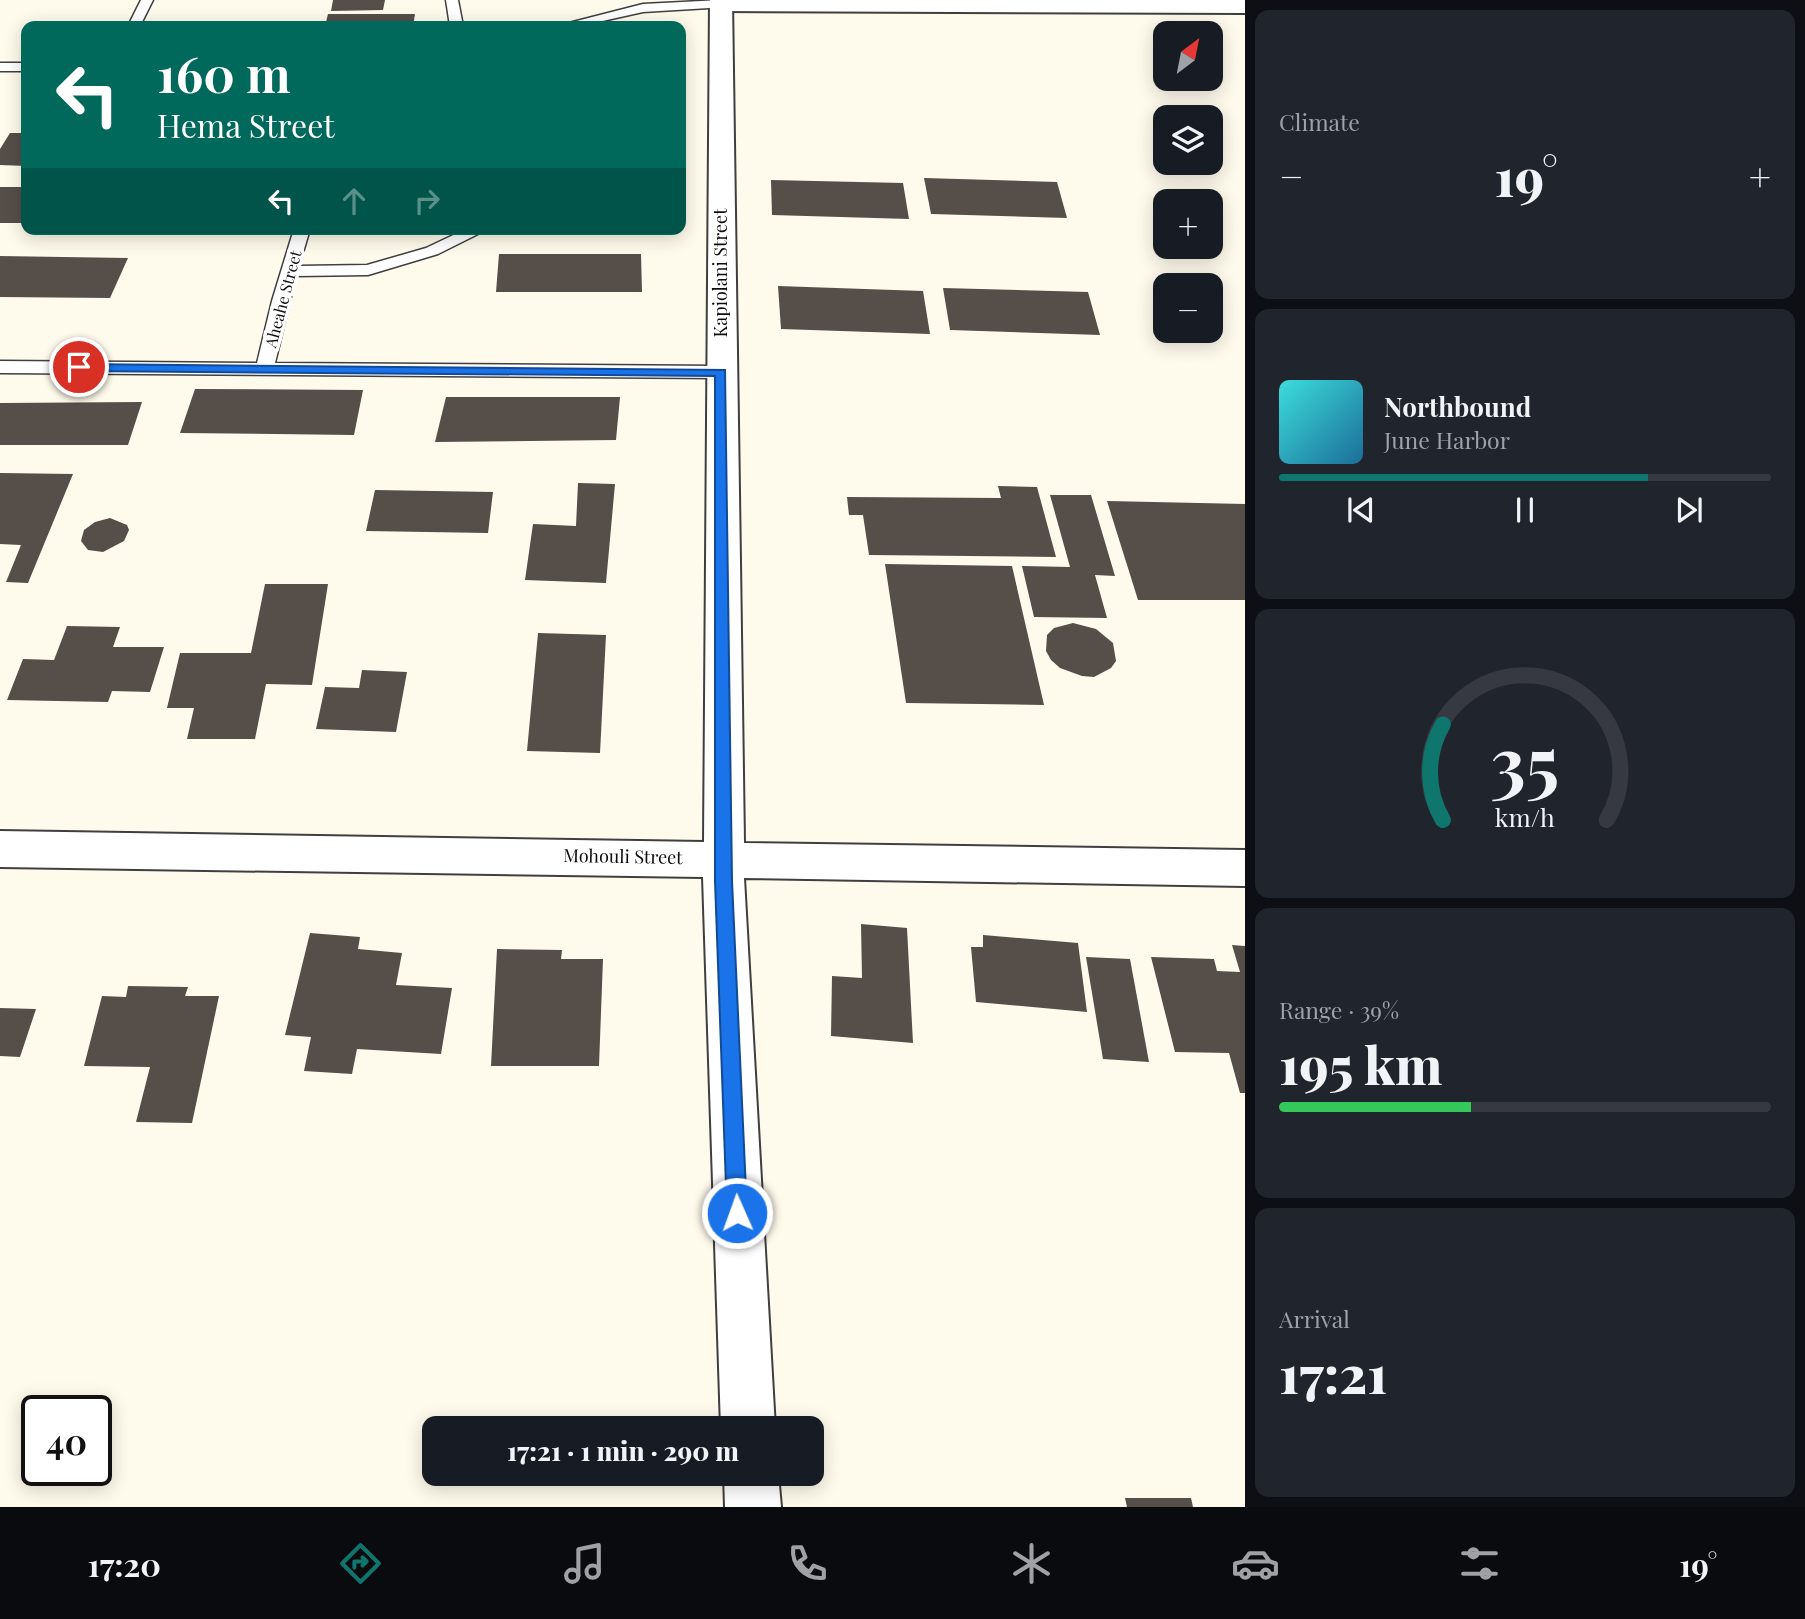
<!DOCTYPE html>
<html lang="en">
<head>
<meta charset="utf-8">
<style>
  :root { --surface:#171b24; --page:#20242c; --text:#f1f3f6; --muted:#9ea1a6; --line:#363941; --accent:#0f766e }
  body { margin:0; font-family:"Playfair Display",serif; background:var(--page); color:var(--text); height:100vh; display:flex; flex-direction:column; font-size:26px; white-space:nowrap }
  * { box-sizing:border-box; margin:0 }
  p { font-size:23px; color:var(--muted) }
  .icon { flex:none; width:38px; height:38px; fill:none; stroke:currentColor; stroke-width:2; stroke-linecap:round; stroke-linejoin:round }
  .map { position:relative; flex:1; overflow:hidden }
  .side { display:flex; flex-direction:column; gap:10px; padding:10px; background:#0d0f14; width:560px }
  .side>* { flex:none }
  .guide { position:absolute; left:21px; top:21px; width:665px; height:214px; border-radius:14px; box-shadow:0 4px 18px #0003; background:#00695c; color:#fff; overflow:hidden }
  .needle { width:46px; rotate:32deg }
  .controls { position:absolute; left:1153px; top:21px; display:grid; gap:14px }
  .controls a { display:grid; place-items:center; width:70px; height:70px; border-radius:14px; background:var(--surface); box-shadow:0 4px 18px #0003; font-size:35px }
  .speed { position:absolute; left:21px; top:1395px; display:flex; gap:14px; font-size:35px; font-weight:700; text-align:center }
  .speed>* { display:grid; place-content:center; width:91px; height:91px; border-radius:50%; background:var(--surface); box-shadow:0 4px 18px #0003; line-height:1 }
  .speed .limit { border:4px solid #111; border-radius:10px; background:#fff; color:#111 }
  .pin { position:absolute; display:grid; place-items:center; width:60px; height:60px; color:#fff; margin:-30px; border:4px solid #fff; border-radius:50%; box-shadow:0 2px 7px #0007 }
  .me { position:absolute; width:77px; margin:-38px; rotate:358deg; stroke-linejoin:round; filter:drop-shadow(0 0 5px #0008) }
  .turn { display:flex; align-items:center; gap:24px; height:147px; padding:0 21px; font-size:32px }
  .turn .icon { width:91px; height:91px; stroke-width:2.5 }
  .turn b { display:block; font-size:49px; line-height:60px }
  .lanes { display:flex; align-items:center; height:66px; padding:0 21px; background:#0003; justify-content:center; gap:35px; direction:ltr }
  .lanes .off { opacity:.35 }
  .big { font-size:52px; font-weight:800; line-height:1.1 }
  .side .tile { flex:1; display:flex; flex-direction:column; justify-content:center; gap:10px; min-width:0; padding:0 24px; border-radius:14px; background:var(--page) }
  .side .dial { align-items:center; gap:0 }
  .dial svg { height:182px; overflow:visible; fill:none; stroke:var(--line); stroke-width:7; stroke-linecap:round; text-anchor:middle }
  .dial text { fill:var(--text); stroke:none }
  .song { display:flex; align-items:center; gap:21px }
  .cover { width:84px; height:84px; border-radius:10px; background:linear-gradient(135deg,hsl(180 70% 55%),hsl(200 70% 35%)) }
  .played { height:7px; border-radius:4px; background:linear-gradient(90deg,var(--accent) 75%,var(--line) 75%) }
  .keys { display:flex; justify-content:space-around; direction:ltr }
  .heat { display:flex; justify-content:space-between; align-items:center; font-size:38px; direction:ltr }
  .charge { height:10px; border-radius:5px; background:linear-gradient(90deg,#34c759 39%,var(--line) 0) }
  .trip { position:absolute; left:422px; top:1416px; width:402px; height:70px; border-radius:14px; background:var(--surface); box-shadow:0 4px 18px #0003; font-weight:800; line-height:70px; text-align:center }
  .tabs { display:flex; height:112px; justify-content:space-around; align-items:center; background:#090b0e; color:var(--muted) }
  .tabs .icon { width:49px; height:49px }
  .tabs .active { color:var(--accent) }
  .tabs b { font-size:32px; color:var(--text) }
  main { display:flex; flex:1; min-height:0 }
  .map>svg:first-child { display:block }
  .building { fill:#554e49 }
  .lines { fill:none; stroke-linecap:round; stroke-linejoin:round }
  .service-casing { stroke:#3f3f3f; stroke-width:3 }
  .minor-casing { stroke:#3f3f3f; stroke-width:4 }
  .tertiary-casing { stroke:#3f3f3f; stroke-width:4 }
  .service { fill:#fff; fill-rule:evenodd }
  .minor { fill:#fff; fill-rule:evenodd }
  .tertiary { fill:#fff; fill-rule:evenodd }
  .route { fill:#1a73e8; stroke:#114b97; stroke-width:2 }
  .labels { text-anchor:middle; stroke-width:7; stroke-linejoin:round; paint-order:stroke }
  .far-street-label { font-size:16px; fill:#0c0c0c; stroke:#fff }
  .street-label { font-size:18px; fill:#0c0c0c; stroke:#fff }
</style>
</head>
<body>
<main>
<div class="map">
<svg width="1245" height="1507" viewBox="0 0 1245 1507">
  <rect width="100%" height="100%" fill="#fffbec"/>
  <g class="building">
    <path d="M 333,0 L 385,0 L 383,10 L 331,11 Z"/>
    <path d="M 328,14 L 415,14 L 413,26 L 325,26 Z"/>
    <path d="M 10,133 L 26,133 L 26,166 L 0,165 L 0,149 Z"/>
    <path d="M 924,178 L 1057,182 L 1067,218 L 931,214 Z"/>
    <path d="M 771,180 L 903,183 L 909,219 L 772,215 Z"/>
    <rect x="0" y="187" width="26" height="36"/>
    <path d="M 166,229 L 221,229 L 220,234 L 164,234 Z"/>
    <path d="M 499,254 L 641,254 L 642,292 L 496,292 Z"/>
    <path d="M 0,256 L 128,258 L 110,298 L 0,297 Z"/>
    <path d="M 778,286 L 923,291 L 930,334 L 781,329 Z"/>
    <path d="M 943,288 L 1088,292 L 1100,335 L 950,330 Z"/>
    <path d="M 195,389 L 363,390 L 354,435 L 180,433 Z"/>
    <path d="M 446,397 L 620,397 L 616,440 L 435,442 Z"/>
    <path d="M 142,402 L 128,445 L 0,445 L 0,403 Z"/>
    <path d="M 0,473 L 73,474 L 28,583 L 6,582 L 21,545 L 0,544 Z"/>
    <path d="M 578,483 L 615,484 L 606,583 L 525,580 L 533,524 L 576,526 Z"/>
    <path d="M 998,486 L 1037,487 L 1056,557 L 869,555 L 863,515 L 849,515 L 847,497 L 1001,498 Z"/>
    <path d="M 375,490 L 493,492 L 488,533 L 366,531 Z"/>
    <path d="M 1050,495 L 1091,495 L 1115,576 L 1095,575 L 1107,618 L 1034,617 L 1022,566 L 1070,567 Z"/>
    <path d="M 1107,501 L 1245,504 L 1245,600 L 1138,600 Z"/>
    <path d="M 110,518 L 127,525 L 129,530 L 124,541 L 103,552 L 88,550 L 81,541 L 84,530 L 95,522 Z"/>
    <path d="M 885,564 L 1012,566 L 1044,705 L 906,703 Z"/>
    <path d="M 265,584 L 328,584 L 312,685 L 266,684 L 255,739 L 187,739 L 194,708 L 167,708 L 180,653 L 251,653 Z"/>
    <path d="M 1073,623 L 1096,629 L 1113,643 L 1116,661 L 1111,668 L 1094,677 L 1082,676 L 1060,668 L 1051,660 L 1046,651 L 1047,635 L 1054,628 Z"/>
    <path d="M 67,626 L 120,627 L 113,647 L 164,647 L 150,692 L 112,691 L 108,702 L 7,700 L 23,659 L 54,660 Z"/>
    <path d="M 538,633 L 606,635 L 600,753 L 527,751 Z"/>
    <path d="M 362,670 L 407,672 L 396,732 L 316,729 L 325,687 L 359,688 Z"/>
    <path d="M 861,924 L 907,928 L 913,1043 L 831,1036 L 832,976 L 862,978 Z"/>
    <path d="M 310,933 L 360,937 L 358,949 L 402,953 L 396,985 L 452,988 L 441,1054 L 357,1049 L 352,1074 L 304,1071 L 311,1037 L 285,1035 Z"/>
    <path d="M 983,935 L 1078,943 L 1087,1012 L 976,1002 L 971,947 L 983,947 Z"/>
    <path d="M 1232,945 L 1245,946 L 1245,1093 L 1240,1093 L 1229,1053 L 1175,1052 L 1151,957 L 1214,959 L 1217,971 L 1240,972 Z"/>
    <path d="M 497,949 L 562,950 L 561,959 L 603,959 L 599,1066 L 491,1066 Z"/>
    <path d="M 1086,957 L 1130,959 L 1149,1062 L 1103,1059 Z"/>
    <path d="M 128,986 L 188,987 L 185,996 L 219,996 L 192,1123 L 136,1122 L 150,1067 L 84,1066 L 102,996 L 126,997 Z"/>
    <path d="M 0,1008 L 36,1009 L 20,1057 L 0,1056 Z"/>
    <path d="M 1125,1498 L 1191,1498 L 1193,1507 L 1127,1507 Z"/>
  </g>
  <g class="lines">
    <defs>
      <g id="service">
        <path d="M 141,0 L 153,0 L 140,26 L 128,26 Z"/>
        <path d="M 446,0 L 458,0 L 463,26 L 450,26 Z"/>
        <path d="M 721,0 L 726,1 L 726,7 L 643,12 L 580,26 L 557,26 L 643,4 Z"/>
        <rect x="0" y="63" width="26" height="8"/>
        <path d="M 294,229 L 310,229 L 299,266 L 367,265 L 426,248 L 466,229 L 488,229 L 438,254 L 368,275 L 296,276 L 275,363 L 721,366 L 730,372 L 721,378 L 0,373 L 0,361 L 257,363 L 272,301 Z"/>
      </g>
      <path id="minor" d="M 713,0 L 1245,0 L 1245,13 L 721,11 L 713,9 L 710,4 Z"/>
      <g id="tertiary">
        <path d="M 710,0 L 732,0 L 744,843 L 1245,850 L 1245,886 L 744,878 L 775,1428 L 721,1428 L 703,877 L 0,867 L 0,831 L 704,842 Z"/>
        <path d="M 724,1474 L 778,1474 L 781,1507 L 725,1507 Z"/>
      </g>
    </defs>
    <use href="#service" class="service-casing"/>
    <use href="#minor" class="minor-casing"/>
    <use href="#tertiary" class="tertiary-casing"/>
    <use href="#service" class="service"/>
    <use href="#minor" class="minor"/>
    <use href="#tertiary" class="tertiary"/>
  </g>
  <path class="route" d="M 75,364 L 725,370 L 732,881 L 747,1213 L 744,1220 L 737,1223 L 730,1220 L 727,1213 L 715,881 L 715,376 L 79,371 L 73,367 Z"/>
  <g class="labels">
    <g class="far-street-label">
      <text transform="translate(283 299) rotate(-75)" y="6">Aheahe Street</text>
    </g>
    <g class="street-label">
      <text transform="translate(721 273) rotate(-90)" y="6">Kapiolani Street</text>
      <text transform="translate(623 857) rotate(1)" y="6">Mohouli Street</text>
    </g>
  </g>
</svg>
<div class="controls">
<a><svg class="needle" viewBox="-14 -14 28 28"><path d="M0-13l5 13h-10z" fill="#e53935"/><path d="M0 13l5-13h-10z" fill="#9ea1a6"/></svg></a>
<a><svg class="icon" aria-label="layers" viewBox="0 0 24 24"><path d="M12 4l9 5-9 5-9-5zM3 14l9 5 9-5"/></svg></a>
<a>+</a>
<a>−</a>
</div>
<div class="speed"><div class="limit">40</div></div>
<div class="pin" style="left:79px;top:367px;background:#d93025"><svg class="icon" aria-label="arrive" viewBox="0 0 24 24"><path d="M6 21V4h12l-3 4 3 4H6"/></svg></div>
<svg class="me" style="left:737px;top:1213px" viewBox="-20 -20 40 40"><circle r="17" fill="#1a73e8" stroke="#fff" stroke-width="3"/><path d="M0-11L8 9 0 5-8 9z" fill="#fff"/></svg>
<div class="trip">17:21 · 1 min · 290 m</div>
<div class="guide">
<div class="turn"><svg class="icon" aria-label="left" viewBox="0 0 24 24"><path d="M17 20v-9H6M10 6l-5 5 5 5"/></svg><div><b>160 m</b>Hema Street</div></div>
<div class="lanes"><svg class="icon" aria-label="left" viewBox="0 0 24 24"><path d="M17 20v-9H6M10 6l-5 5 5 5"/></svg><svg class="icon off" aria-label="ahead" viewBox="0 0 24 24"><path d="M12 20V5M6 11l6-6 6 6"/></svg><svg class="icon off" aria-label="right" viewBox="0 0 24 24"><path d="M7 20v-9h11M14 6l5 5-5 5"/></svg></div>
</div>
</div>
<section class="side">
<div class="tile"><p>Climate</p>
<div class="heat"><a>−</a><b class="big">19°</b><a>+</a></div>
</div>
<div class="tile">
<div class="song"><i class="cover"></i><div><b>Northbound</b><p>June Harbor</p></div></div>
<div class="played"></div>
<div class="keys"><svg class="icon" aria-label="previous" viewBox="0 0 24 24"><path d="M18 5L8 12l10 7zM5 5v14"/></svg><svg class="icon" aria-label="pause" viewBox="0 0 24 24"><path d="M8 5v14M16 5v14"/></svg><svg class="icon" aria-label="next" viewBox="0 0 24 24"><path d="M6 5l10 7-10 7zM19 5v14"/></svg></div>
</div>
<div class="tile dial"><svg viewBox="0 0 100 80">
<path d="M14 69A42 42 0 1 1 86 69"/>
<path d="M14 69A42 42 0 0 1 14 27" stroke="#0f766e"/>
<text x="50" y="56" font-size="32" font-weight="700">35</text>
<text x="50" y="72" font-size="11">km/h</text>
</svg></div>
<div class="tile"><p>Range · 39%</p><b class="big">195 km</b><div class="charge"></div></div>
<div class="tile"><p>Arrival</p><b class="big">17:21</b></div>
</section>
</main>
<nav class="tabs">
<b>17:20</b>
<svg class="icon active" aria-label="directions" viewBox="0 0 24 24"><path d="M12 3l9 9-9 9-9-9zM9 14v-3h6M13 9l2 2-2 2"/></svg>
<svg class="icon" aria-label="music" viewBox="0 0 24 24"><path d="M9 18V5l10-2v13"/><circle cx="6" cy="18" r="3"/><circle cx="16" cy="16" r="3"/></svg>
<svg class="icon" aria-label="phone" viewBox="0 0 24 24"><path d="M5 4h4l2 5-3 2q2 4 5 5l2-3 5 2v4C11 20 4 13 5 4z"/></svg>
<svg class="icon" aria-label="climate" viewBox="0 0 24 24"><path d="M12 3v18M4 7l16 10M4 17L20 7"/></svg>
<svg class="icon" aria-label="car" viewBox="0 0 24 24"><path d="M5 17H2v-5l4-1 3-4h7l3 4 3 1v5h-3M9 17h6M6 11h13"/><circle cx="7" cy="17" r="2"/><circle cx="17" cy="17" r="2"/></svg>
<svg class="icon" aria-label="filters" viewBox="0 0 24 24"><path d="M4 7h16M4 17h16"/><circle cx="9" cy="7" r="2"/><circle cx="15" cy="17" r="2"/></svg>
<b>19°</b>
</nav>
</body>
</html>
